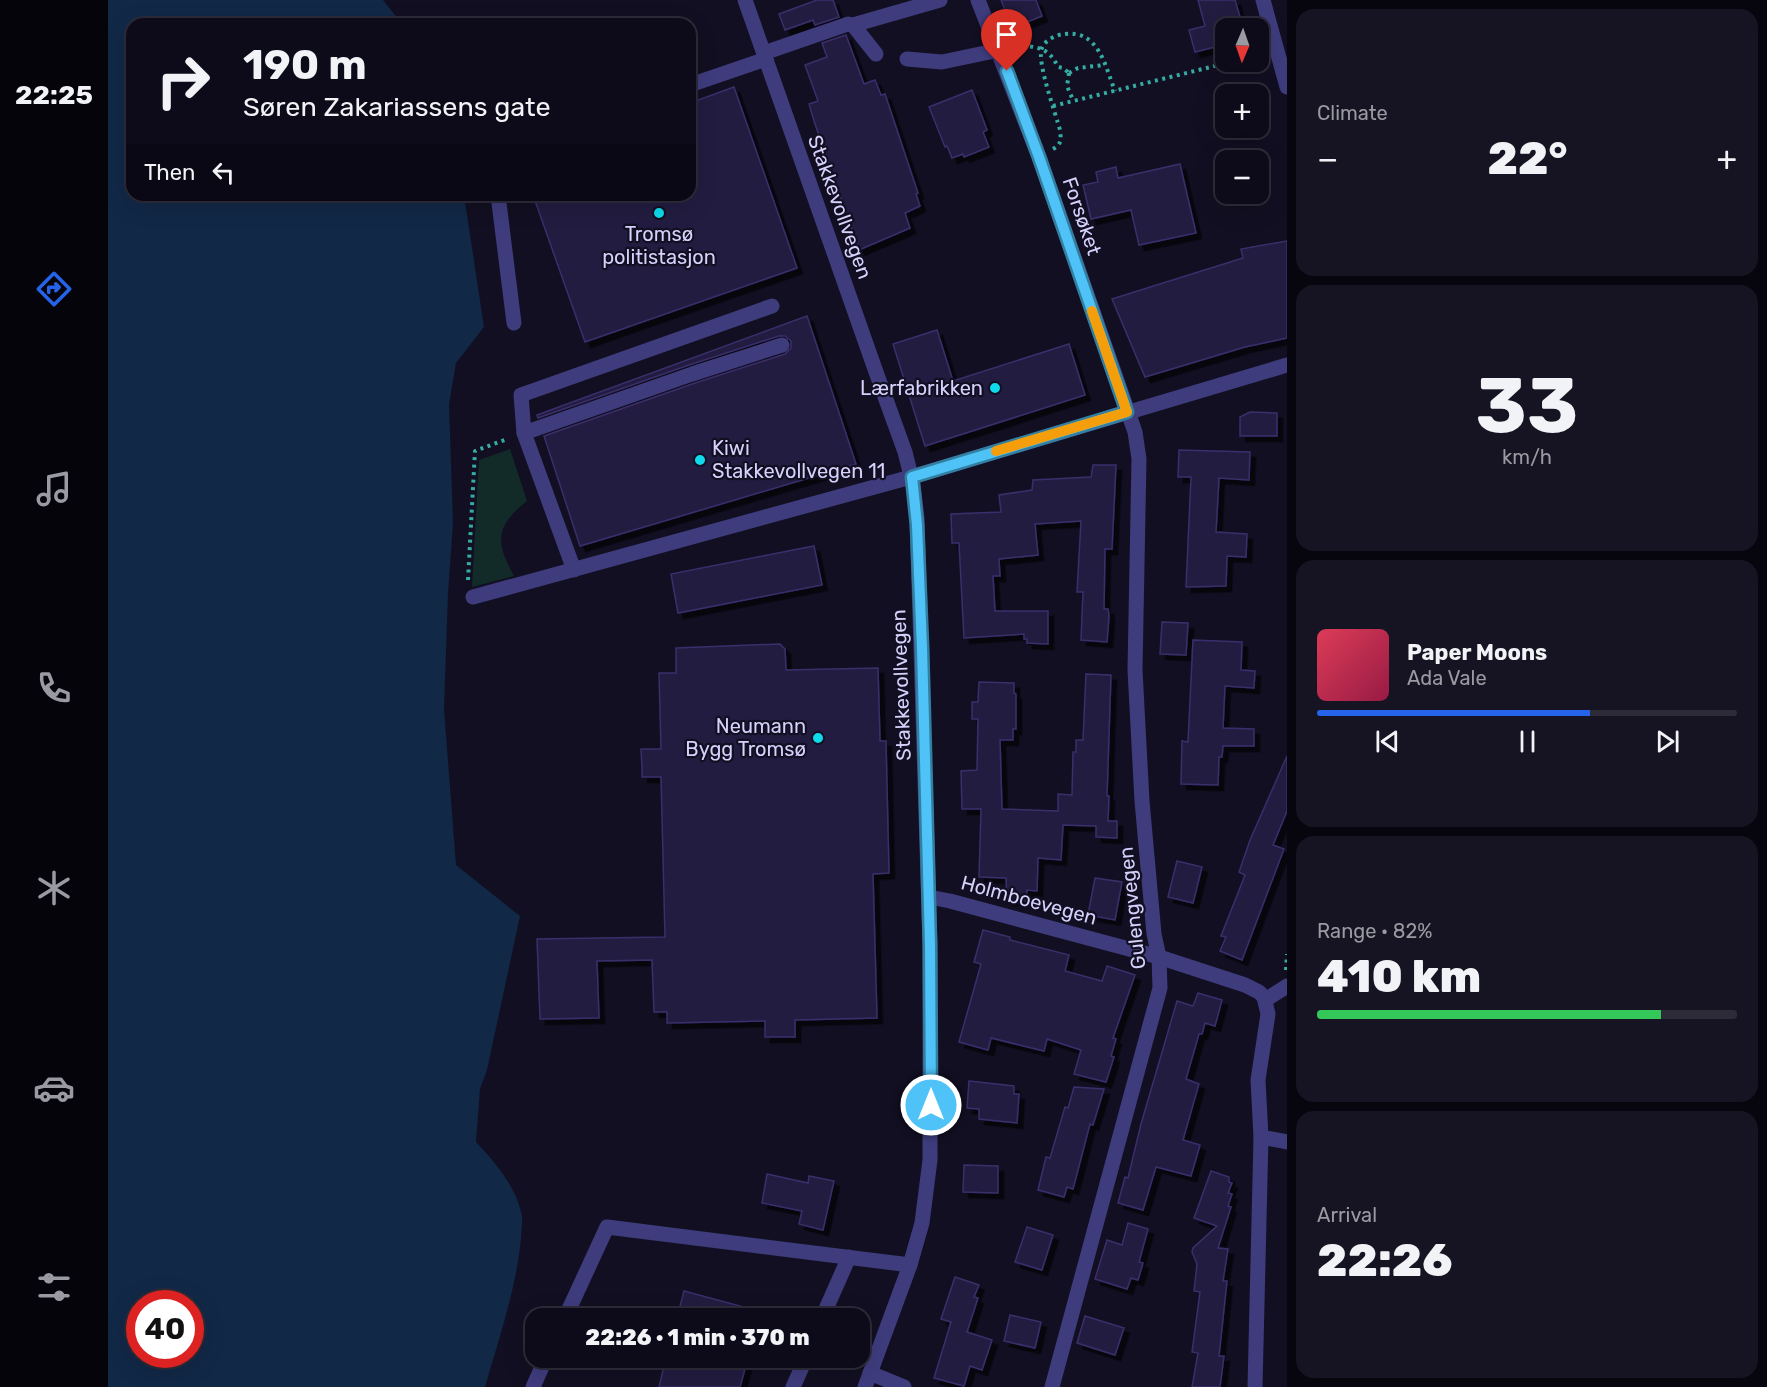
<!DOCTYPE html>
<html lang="en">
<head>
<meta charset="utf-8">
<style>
  :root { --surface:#0d0b19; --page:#161422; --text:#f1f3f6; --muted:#9a9ba2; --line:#2d2b38; --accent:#2563eb }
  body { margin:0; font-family:Rubik,sans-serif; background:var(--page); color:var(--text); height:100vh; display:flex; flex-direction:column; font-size:22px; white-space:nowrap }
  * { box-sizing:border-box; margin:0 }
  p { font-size:20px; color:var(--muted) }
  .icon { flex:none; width:33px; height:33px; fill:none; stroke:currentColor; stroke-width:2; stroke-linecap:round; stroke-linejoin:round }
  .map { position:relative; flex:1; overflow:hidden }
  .panel { display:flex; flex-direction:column; gap:9px; padding:9px; background:#07060e; width:480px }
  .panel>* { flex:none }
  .guide { position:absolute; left:18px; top:18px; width:570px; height:183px; border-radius:18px; box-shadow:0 6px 24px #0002,0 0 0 2px var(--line); background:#0d0b19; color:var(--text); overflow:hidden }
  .needle { width:39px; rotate:182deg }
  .tools { position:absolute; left:1107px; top:18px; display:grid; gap:12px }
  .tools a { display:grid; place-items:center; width:54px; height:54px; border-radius:12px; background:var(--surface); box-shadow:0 6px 24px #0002,0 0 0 2px var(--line); font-size:30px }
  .speed { position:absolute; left:18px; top:1290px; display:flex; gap:12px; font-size:30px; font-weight:700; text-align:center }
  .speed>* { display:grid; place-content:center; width:78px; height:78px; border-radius:50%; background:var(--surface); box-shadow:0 6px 24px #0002,0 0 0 2px var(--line); line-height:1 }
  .speed .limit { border:9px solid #d22; background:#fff; color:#111 }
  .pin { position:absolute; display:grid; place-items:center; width:51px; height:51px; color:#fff; margin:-62px -26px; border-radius:50% 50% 50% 0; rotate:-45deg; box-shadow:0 0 6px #0007 }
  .pin .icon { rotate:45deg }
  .me { position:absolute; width:66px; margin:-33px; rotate:0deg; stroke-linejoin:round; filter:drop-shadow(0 0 4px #0008) }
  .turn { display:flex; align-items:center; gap:21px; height:126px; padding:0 18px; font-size:27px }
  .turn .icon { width:78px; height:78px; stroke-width:2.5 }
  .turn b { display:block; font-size:42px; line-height:51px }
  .then { display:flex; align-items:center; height:57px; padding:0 18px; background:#0003; gap:12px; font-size:22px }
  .big { font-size:45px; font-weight:800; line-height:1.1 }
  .panel .tile { flex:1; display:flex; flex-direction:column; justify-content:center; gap:9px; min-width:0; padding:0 21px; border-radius:18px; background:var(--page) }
  .panel .dial { align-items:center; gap:0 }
  .dial b { font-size:78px; line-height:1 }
  .song { display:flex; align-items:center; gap:18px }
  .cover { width:72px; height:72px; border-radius:9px; background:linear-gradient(135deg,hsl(350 70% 55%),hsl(340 70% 35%)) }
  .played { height:6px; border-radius:3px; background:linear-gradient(90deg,var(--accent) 65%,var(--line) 65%) }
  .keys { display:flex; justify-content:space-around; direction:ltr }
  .heat { display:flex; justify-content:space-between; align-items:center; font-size:33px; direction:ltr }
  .charge { height:9px; border-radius:4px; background:linear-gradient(90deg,#34c759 82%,var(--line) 0) }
  .trip { position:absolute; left:417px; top:1308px; width:345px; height:60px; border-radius:18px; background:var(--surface); box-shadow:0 6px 24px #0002,0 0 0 2px var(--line); font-weight:800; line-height:60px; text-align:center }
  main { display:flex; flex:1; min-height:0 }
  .tabs { display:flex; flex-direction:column; width:108px; justify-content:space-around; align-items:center; background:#05040a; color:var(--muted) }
  .tabs .icon { width:42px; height:42px }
  .tabs .selected { color:var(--accent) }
  .tabs b { font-size:27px; color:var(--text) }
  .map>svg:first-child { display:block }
  .green { fill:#122b29 }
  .water { fill:#112847; fill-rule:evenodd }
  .building { fill:#231c41; stroke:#3a2f6b; stroke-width:1.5; filter:url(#shadow) }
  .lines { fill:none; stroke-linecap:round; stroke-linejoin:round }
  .path { stroke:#35aca3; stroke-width:4; stroke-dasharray:3 4.5; stroke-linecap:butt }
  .minor { stroke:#3e3c7d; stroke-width:15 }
  .route-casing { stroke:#337fa1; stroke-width:15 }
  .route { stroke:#4fc3f7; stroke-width:10 }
  .slow { stroke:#f59e0b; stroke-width:10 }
  .poi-dot { fill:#0edaec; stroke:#110f21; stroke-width:2 }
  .labels { text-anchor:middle; stroke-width:4.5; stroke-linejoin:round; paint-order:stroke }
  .street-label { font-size:20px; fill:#d5d1fc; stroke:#110f21 }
  .poi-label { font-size:20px; fill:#d5d1fc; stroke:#110f21; text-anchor:end }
</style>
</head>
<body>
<main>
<nav class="tabs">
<b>22:25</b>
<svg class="icon selected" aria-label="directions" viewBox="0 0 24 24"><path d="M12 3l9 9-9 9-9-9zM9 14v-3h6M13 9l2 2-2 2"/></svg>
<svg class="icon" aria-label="music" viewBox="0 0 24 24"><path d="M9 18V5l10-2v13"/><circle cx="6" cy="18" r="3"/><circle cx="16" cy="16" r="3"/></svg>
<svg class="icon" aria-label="phone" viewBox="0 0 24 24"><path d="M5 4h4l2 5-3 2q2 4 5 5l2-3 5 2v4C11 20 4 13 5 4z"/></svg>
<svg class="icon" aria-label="climate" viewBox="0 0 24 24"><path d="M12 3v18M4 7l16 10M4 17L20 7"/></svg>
<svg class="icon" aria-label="car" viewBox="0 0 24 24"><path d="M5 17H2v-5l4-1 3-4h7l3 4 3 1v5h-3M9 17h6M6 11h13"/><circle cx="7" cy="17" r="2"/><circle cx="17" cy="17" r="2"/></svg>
<svg class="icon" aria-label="filters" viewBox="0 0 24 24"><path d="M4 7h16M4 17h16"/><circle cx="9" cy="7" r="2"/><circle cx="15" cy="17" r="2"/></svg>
</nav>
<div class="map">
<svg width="1179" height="1387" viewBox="0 0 1179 1387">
  <defs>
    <filter id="shadow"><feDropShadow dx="5.5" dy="5.5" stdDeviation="0" flood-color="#0009"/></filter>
  </defs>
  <rect width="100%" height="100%" fill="#110f21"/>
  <path class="green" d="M 402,449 L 419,501 C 387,527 387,541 406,576 L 364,587 L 371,460 Z"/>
  <path class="water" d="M 0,0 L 275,0 L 294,24 L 24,24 L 24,195 L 356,195 L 376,327 L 348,363 L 341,404 L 345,523 L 340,593 L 336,709 L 348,865 L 412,916 L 379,1070 L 372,1089 L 368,1142 C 387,1162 409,1188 414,1216 C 415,1223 413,1231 413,1239 C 408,1289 391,1338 377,1387 L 0,1387 ZM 32,1304 L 82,1304 L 82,1354 L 32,1354 Z"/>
  <g class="building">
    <path d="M 709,0 L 725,0 L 731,17 L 707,25 L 705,20 L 677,30 L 671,14 Z"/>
    <path d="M 893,0 L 928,0 L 934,16 L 904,28 Z"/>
    <path d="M 1090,0 L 1127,0 L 1135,27 L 1118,28 L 1118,32 L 1108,34 L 1111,46 L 1087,52 L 1081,30 L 1097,26 Z"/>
    <path d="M 738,35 L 756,84 L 767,80 L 773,95 L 777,94 L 810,193 L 808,194 L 812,206 L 797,213 L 802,228 L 751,250 L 706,121 L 701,104 L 710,101 L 697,65 L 719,57 L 714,43 Z"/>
    <path d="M 626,87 L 689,268 L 477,342 L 425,195 L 582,195 L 582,103 Z"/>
    <path d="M 864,90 L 879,130 L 875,132 L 881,147 L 856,157 L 855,154 L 844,158 L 839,146 L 837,147 L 821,107 Z"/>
    <path d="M 1072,164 L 1088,233 L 1031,245 L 1023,210 L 983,219 L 975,185 L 990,182 L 988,172 L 1008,167 L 1010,178 Z"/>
    <path d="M 1179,241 L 1179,338 L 1137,347 L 1037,377 L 1004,299 L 1135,258 L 1133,249 Z"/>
    <path d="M 699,316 L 748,464 L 472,546 L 436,436 L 587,383 L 677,354 L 683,348 L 683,341 L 677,336 L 671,336 L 581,365 L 430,418 L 429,415 Z"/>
    <path d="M 829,330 L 845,381 L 961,344 L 977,395 L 817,446 L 785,344 Z"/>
    <path d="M 1142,412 L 1169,413 L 1169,436 L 1132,436 L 1132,417 Z"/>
    <path d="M 1071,450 L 1142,452 L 1141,480 L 1111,478 L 1108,532 L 1139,534 L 1138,557 L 1119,556 L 1118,586 L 1078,587 L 1083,477 L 1070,477 Z"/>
    <path d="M 985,465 L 1008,465 L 1004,549 L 997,549 L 996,609 L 1000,609 L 1001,616 L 999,642 L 973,640 L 975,592 L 969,592 L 973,521 L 927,524 L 930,555 L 891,559 L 892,576 L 885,576 L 887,611 L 940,611 L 940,644 L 919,643 L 919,639 L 916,639 L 916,634 L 856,638 L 851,543 L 844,543 L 843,514 L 893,512 L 891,495 L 924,490 L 925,480 L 983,477 Z"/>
    <path d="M 706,546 L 714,585 L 570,613 L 563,574 Z"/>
    <path d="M 1054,622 L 1080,623 L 1078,655 L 1052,654 Z"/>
    <path d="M 1085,640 L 1134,642 L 1133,670 L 1147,671 L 1146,688 L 1117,686 L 1115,728 L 1146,729 L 1146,746 L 1115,746 L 1114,757 L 1111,757 L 1110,785 L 1073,784 L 1074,741 L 1080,742 Z"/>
    <path d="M 672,644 L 677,649 L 678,670 L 770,668 L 772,741 L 778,741 L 781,873 L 765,874 L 769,1018 L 687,1020 L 687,1037 L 657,1037 L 657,1021 L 559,1023 L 559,1012 L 546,1012 L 544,960 L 489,961 L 491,1018 L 432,1019 L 429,939 L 557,937 L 553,777 L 534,777 L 534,768 L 533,749 L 553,749 L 551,673 L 568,673 L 568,648 Z"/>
    <path d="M 978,674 L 1003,675 L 999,796 L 1001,796 L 1000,821 L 1009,821 L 1009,838 L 988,837 L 988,826 L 955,825 L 953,860 L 930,858 L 929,891 L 919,890 L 918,901 L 899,900 L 898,878 L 871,877 L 873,809 L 854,809 L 853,771 L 869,770 L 870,719 L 864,719 L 864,702 L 870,702 L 871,682 L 906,683 L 906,693 L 908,694 L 908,729 L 905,729 L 905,740 L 892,740 L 894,809 L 950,811 L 950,794 L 964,795 L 965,752 L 968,752 L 968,740 L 975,740 Z"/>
    <path d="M 1179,756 L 1179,811 L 1165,845 L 1176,849 L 1134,960 L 1112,951 L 1118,937 L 1113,936 L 1137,875 L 1131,872 L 1142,840 Z"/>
    <path d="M 1069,861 L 1094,867 L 1085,903 L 1060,897 Z"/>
    <path d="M 987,878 L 1014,882 L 1007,920 L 980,915 Z"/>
    <path d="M 875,930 L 902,937 L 902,940 L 961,955 L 957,971 L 994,981 L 999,966 L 1027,975 L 1005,1038 L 1008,1039 L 1003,1056 L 1006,1057 L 998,1082 L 966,1074 L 973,1050 L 939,1039 L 936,1051 L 883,1038 L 880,1050 L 851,1042 L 873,964 L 866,962 Z"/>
    <path d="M 1090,993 L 1114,1000 L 1107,1026 L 1097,1023 L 1094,1034 L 1091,1034 L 1078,1079 L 1091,1084 L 1075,1140 L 1092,1145 L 1083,1176 L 1048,1167 L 1035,1210 L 1010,1203 L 1017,1177 L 1020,1178 L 1033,1124 L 1069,1001 L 1085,1006 Z"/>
    <path d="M 861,1081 L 906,1086 L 906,1094 L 911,1094 L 909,1123 L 871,1119 L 871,1109 L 859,1108 Z"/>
    <path d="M 966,1087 L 996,1089 L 985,1125 L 982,1124 L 965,1189 L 959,1187 L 956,1197 L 930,1190 L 938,1157 L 942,1158 L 957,1107 L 960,1108 Z"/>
    <path d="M 856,1165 L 890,1166 L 890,1193 L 855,1192 Z"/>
    <path d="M 1103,1171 L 1121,1177 L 1121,1182 L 1124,1183 L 1120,1193 L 1124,1194 L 1120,1206 L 1123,1207 L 1110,1248 L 1120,1249 L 1115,1281 L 1119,1281 L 1111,1356 L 1116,1356 L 1112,1387 L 1084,1387 L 1090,1353 L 1084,1352 L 1092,1292 L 1086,1291 L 1089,1264 L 1084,1252 L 1085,1248 L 1109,1226 L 1086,1218 Z"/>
    <path d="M 659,1174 L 700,1183 L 701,1176 L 726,1181 L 715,1230 L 691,1224 L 694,1211 L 654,1203 Z"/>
    <path d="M 1020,1223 L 1040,1229 L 1031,1262 L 1035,1263 L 1030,1280 L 1023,1278 L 1019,1289 L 987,1279 L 999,1240 L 1014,1245 Z"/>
    <path d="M 919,1227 L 945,1235 L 934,1270 L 907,1262 Z"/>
    <path d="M 847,1277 L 871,1285 L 866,1297 L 870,1298 L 859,1332 L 884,1340 L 874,1370 L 862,1366 L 856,1386 L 826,1378 L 843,1322 L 833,1319 Z"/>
    <path d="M 576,1291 L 658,1313 L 657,1318 L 569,1318 Z"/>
    <path d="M 902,1315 L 933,1322 L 927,1348 L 896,1341 Z"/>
    <path d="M 977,1316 L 1016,1328 L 1007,1355 L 969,1343 Z"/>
    <path d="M 558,1358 L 640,1358 L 632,1387 L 551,1387 Z"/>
  </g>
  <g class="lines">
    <g class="path">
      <path d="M 907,45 C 928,47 940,46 950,67 L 955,68 L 961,73"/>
      <path d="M 961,73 L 970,68 L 996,65"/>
      <path d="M 961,73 L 959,86 L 965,100"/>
      <path d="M 945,106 L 1123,62"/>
      <path d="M 945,149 C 954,144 953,139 952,130 C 948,115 928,60 934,48 C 937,40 949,34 957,34 C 991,30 997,66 1007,91"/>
      <path d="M 360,580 L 367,451 L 399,439"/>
      <path d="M 1178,970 L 1179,954"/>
    </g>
    <g class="minor">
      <path d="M 637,0 L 768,372 L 797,452 L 805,484 L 809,518 L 822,945 L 822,1160 L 814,1223 L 802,1265 L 757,1387"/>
      <path d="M 870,0 L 931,157 L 1027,432 L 1031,459 L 1027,670 L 1034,801 L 1046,934 L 1051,957 L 1052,988 L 944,1387"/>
      <path d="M 1155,0 L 1179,87"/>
      <path d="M 745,25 L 832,0"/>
      <path d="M 656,53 L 740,24 L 745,25 L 768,54"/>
      <path d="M 799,59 L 834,62 L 891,50"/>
      <path d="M 582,85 L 658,59"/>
      <path d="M 390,195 L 406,323"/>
      <path d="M 416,433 L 413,395 L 664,306"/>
      <path d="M 466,570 L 416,433 L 584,374 L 674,345"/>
      <path d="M 365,597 L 803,477 L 1179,365"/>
      <path d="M 821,897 L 842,901 L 1051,957 L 1137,985 L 1151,992 L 1156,997 L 1160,1014 L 1150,1080 L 1153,1137 L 1179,1142"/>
      <path d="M 1157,1000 L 1179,986"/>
      <path d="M 457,1318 L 499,1227 L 802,1265"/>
      <path d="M 714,1318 L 741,1257"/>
      <path d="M 762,1373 L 796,1387"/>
      <path d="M 425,1387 L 438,1358"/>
      <path d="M 685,1387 L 698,1358"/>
      <path d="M 1147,1387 L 1153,1137"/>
    </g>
  </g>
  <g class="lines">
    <defs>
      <path id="route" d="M 823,1105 L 822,945 L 814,648 L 809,525 L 804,477 L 1019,412 L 931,157 L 899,71"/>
    </defs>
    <use href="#route" class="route-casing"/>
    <use href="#route" class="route"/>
    <path class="slow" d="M 888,451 L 1019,412 L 984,311"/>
  </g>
  <g class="poi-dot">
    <circle cx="551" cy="213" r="6"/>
    <circle cx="887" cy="388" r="6"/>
    <circle cx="592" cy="460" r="6"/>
    <circle cx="710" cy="738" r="6"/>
  </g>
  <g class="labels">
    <g class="street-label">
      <text transform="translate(732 207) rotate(70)" y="7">Stakkevollvegen</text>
      <text transform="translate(974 216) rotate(71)" y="7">Forsøket</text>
      <text transform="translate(793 685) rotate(-92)" y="7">Stakkevollvegen</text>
      <text transform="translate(921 900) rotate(15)" y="7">Holmboevegen</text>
      <text transform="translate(1024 908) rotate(-96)" y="7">Gulengvegen</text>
    </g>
    <g class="poi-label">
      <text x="551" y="241" text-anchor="middle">Tromsø<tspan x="551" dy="23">politistasjon</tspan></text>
      <text x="875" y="395">Lærfabrikken</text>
      <text x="604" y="455" text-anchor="start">Kiwi<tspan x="604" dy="23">Stakkevollvegen 11</tspan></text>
      <text x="698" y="733">Neumann<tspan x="698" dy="23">Bygg Tromsø</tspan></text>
    </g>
  </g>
</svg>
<div class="tools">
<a><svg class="needle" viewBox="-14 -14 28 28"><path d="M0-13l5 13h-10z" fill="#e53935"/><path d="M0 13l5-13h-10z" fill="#9a9ba2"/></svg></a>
<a>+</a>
<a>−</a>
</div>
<div class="speed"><div class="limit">40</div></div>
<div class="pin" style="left:899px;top:71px;background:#d93025"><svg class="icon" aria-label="arrive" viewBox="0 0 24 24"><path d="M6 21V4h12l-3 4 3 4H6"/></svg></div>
<svg class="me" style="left:823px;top:1105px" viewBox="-20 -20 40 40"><circle r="17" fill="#4fc3f7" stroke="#fff" stroke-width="3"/><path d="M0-11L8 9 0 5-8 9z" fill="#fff"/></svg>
<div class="trip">22:26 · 1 min · 370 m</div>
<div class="guide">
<div class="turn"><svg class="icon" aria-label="right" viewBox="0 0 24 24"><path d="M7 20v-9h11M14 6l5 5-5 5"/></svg><div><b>190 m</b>Søren Zakariassens gate</div></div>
<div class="then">Then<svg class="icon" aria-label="left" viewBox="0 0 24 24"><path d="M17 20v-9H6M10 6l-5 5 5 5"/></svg></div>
</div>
</div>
<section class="panel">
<div class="tile"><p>Climate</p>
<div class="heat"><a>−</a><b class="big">22°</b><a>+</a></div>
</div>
<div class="tile dial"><b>33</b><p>km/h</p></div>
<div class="tile">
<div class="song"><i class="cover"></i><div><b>Paper Moons</b><p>Ada Vale</p></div></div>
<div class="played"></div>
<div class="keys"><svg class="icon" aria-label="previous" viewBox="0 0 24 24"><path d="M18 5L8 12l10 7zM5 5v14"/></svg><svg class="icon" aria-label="pause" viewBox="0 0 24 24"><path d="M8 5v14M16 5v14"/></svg><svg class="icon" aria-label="next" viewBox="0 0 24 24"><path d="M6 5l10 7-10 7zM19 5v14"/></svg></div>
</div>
<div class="tile"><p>Range · 82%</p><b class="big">410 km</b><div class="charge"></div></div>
<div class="tile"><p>Arrival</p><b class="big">22:26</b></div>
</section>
</main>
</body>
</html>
